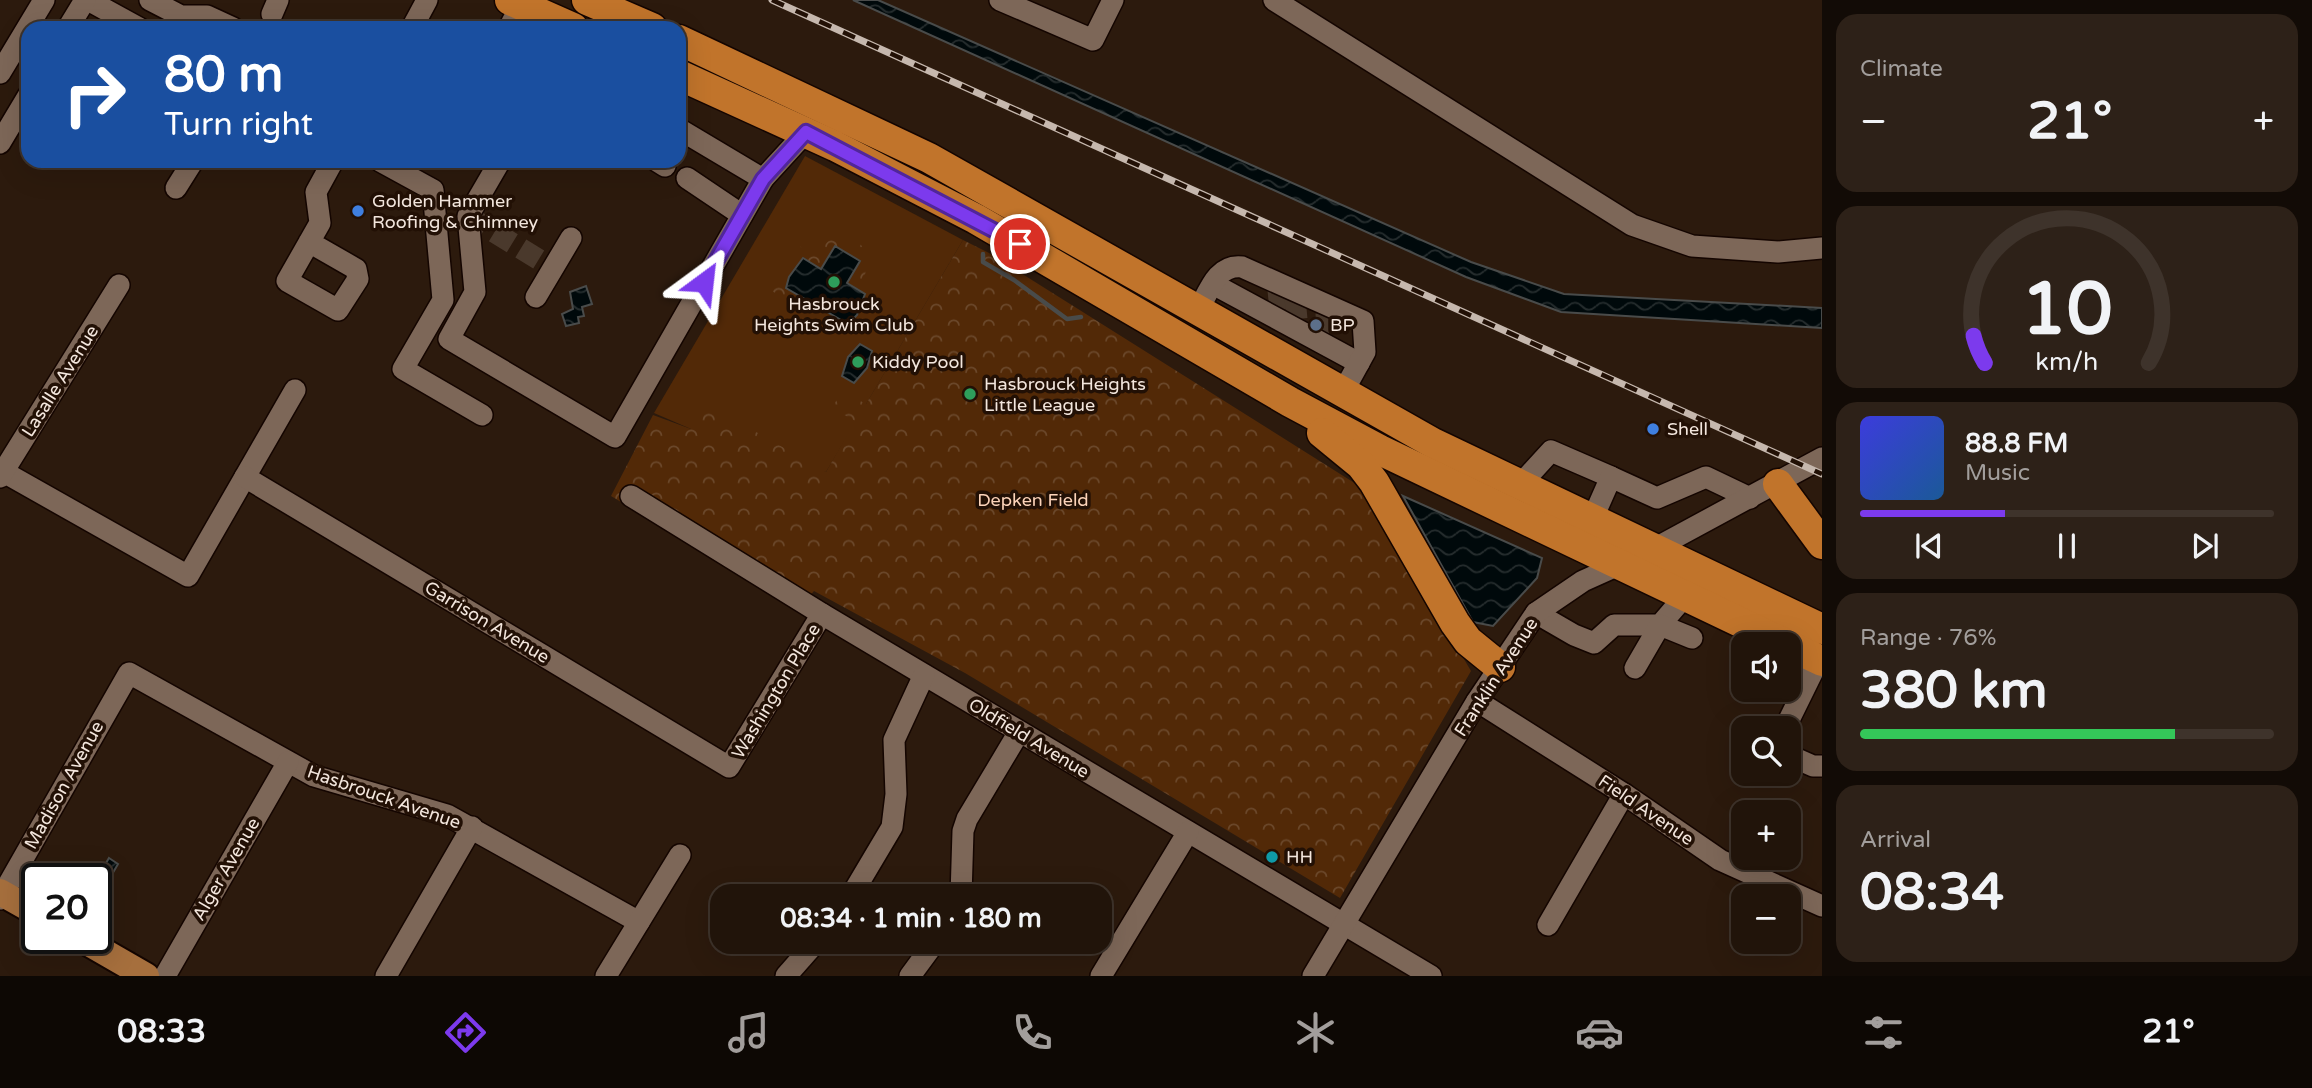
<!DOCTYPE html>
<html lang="en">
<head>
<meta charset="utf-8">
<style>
  :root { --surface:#21140a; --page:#2d2118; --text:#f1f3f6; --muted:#a29e9c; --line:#3e332b; --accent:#7c3aed }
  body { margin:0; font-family:"Varela Round",sans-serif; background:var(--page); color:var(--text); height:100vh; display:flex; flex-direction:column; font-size:26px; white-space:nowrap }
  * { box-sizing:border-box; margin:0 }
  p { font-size:23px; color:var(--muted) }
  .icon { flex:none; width:38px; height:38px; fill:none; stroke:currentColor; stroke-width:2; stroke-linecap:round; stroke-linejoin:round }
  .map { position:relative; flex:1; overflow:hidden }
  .panel { display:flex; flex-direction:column; gap:14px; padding:14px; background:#120b06; width:490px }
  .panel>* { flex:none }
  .banner { position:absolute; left:21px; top:21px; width:665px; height:147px; border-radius:21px; box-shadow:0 7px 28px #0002,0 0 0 2px var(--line); background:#1a4fa0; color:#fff; overflow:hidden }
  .controls { position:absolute; left:1731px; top:632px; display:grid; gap:14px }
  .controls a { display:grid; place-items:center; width:70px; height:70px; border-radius:14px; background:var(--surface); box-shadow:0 7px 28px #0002,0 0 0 2px var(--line); font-size:35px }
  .speed { position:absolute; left:21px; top:863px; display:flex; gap:14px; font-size:35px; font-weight:700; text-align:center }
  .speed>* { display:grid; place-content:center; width:91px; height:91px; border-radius:50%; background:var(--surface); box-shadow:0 7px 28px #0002,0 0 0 2px var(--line); line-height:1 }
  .speed .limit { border:4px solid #111; border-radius:10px; background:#fff; color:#111 }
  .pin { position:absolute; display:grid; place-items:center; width:60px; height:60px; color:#fff; margin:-30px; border:4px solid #fff; border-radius:50%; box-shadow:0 2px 7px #0007 }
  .me { position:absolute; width:77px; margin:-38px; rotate:30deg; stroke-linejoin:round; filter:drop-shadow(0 0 5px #0008) }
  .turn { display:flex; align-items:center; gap:24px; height:147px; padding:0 28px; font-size:32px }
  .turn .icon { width:91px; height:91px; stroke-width:2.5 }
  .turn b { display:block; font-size:49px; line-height:60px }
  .big { font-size:52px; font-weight:700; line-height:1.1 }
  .panel .card { flex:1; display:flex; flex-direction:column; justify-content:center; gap:10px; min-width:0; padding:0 24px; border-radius:21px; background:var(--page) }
  .panel .dial { align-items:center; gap:0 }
  .dial svg { height:182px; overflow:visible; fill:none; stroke:var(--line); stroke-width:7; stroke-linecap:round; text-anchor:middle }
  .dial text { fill:var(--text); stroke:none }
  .song { display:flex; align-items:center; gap:21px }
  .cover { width:84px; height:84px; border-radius:10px; background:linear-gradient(135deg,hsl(240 70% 55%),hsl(210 70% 35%)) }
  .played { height:7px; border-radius:4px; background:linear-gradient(90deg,var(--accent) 35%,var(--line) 35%) }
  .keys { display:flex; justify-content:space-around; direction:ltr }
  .heat { display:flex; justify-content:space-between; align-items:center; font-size:38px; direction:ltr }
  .charge { height:10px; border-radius:5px; background:linear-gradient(90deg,#34c759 76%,var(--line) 0) }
  .trip { position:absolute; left:710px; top:884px; width:402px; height:70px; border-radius:21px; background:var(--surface); box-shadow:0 7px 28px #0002,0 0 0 2px var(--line); font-weight:700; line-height:70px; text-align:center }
  .tabs { display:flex; height:112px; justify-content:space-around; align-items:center; background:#0d0804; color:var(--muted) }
  .tabs .icon { width:49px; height:49px }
  .tabs .current { color:var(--accent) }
  .tabs b { font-size:32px; color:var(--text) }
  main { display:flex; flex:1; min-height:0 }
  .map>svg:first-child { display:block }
  .grass { fill:#522907 }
  .park { fill:url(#park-crowns) }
  .water { fill:url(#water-waves); stroke:#494b4a; stroke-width:2 }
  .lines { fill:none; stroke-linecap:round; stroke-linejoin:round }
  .stream { stroke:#494b4a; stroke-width:4.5 }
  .minor-tunnel { stroke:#4a392c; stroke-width:21; stroke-dasharray:21 10; stroke-linecap:butt }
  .minor-casing { stroke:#140500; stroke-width:24 }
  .major-casing { stroke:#140500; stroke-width:30 }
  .highway-casing { stroke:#140500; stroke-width:33 }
  .minor { stroke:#7d6758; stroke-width:21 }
  .major { stroke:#a66f3d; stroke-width:26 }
  .highway { stroke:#c1742b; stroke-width:30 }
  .rail-casing { stroke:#c6b8ae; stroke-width:7 }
  .rail { stroke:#221005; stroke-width:4.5; stroke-dasharray:13; stroke-linecap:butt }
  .route-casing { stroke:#51269a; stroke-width:18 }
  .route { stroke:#7c3aed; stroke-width:12 }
  .shop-dot { fill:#3f7fe0; stroke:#221005; stroke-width:2.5 }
  .leisure-dot { fill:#2e9e5b; stroke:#221005; stroke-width:2.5 }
  .service-dot { fill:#5c6f8a; stroke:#221005; stroke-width:2.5 }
  .culture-dot { fill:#0f9aa8; stroke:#221005; stroke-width:2.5 }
  .labels { text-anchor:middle; stroke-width:7; stroke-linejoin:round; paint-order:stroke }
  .poi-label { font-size:18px; fill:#f3e6dd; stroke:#221005; text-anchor:start }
  .street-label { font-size:18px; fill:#f3e6dd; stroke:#221005 }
  .park-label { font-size:18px; fill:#fcd3b9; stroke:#221005 }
</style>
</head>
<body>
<main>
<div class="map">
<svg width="1822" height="976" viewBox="0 0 1822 976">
  <defs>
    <pattern id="park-crowns" width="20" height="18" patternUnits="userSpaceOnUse" patternTransform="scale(1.75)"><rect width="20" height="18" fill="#522907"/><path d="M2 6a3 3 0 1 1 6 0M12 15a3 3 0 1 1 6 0" fill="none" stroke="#6b482b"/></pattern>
    <pattern id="water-waves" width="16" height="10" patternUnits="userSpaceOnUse" patternTransform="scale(1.75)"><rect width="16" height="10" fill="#00090b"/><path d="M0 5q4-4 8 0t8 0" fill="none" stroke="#262d2e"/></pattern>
  </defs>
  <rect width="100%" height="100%" fill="#2c1a0d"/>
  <path class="grass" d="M 805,156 L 963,240 L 826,472 L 691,429 L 654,413 Z"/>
  <g class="park">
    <path d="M 835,234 L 855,240 L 870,253 L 864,279 L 876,293 L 871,316 L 853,333 L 805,312 L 772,291 L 798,246 L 818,252 Z"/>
    <path d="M 963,240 L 989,253 L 1364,489 L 1471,671 L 1340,898 L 965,673 L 814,591 L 798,609 L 611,496 L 653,415 L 691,429 L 709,405 L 826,472 L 855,421 L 832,408 L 842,391 L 866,404 Z"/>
  </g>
  <g class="water">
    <path d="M 853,0 L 878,0 L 1471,262 L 1564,294 L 1822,308 L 1822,328 L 1561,312 L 1466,277 Z"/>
    <path d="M 835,246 L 860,261 L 847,283 L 865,294 L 857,315 L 848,324 L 786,288 L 789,277 L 803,258 L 821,269 Z"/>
    <path d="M 586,286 L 592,304 L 582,307 L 584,316 L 578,317 L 579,323 L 566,326 L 562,314 L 573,309 L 570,292 Z"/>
    <path d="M 860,344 L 872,351 L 867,368 L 854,383 L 842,376 L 848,357 Z"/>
    <path d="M 1403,496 L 1542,558 L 1537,578 L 1493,626 L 1473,622 Z"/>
    <path d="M 109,858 L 118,864 L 107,883 L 97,878 Z"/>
  </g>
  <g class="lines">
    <path class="stream" d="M 983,254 L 983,262 L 1014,280 L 1067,319 L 1081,317"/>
    <g class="minor-tunnel">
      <path d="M 468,216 L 551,267"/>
      <path d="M 1278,290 L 1280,310"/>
      <path d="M 1295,298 L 1297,319"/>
      <path d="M 1326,313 L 1327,333"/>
    </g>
    <defs>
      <g id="minor">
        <path d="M 88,0 L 139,28"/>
        <path d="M 150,0 L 181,16 L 207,16 L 233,28"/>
        <path d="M 1000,0 L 1093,40 L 1113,0"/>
        <path d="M 1274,0 L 1632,225 L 1692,246 L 1778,252 L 1822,248"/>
        <path d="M 272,14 L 278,0"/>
        <path d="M 68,28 L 85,0"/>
        <path d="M 412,28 L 427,0"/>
        <path d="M 509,28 L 521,5"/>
        <path d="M 0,73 L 44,0"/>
        <path d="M 0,143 L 28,96"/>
        <path d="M 380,161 L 433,190 L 443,300 L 403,369 L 482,415"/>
        <path d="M 500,161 L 468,216 L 475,292 L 449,339 L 615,437 L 763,179 L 679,129"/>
        <path d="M 657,161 L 665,166"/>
        <path d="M 687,178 L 742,215"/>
        <path d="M 763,179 L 806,132"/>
        <path d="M 176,188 L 193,161"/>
        <path d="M 309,242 L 356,269 L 358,279 L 338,310 L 287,281 L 320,223 L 316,192 L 333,161"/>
        <path d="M 1213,284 L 1359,363"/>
        <path d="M 536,297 L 571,238"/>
        <path d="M 1198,311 C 1209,291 1217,264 1242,267 L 1363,321 L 1365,352 L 1343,392"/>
        <path d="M 0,470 L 188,576 L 295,390"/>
        <path d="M 0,477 L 119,285"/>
        <path d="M 245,477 L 729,767 L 822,614"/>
        <path d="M 1520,485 L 1551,451 L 1611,477"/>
        <path d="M 631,496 L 822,614 L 1431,976"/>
        <path d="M 1592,520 L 1611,477 L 1657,498 L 1706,477 L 1750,498"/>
        <path d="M 1536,613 L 1574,635 L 1594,643 L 1614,625 L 1660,625 L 1685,596"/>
        <path d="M 1635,668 L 1660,625 L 1692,638"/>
        <path d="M 1477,701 L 1624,794 L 1720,860 L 1822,906"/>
        <path d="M 1785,728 L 1819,659"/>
        <path d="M 1788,755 L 1813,766 L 1822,766"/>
        <path d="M 851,896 L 892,827 L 896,794 L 894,740 L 924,675"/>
        <path d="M 961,896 L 963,831 L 967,819 L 1019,732"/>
        <path d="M 0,899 L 129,673 L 314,776 L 447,815 L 639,922"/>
        <path d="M 1548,925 L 1624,794"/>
        <path d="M 165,976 L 288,762"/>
        <path d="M 386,976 L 472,827"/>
        <path d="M 606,976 L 680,855"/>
        <path d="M 786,976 L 816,942"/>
        <path d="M 910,976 L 935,942"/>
        <path d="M 1101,976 L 1188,832"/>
        <path d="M 1313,976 L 1477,701 L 1536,613 L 1583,581 L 1652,550 L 1822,458"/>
      </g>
      <g id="major">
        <path d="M 0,892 L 37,913"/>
        <path d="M 80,938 L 146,976"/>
      </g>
      <g id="highway">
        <path d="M 510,0 L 573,28"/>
        <path d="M 587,0 L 652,28"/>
        <path d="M 679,40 L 929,158 L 1433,443 L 1822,629"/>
        <path d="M 679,75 L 835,146 L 976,219 L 1290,402 L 1380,450 L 1786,644"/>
        <path d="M 1322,433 L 1361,465 L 1374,482 L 1455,623 L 1468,641 L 1500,667"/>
        <path d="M 1778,484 L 1822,544"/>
        <path d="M 1788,645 L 1822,661"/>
      </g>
    </defs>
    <use href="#minor" class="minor-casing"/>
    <use href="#major" class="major-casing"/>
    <use href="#highway" class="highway-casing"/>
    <use href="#minor" class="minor"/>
    <use href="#major" class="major"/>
    <use href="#highway" class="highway"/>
    <defs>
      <path id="rail" d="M 772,0 L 1822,474"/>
    </defs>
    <use href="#rail" class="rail-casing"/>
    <use href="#rail" class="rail"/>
  </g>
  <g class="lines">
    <defs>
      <path id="route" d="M 704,282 L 763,179 L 806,132 L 1020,244"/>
    </defs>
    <use href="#route" class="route-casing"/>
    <use href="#route" class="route"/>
  </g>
  <g class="shop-dot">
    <circle cx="358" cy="211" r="7"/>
    <circle cx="1653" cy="429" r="7"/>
  </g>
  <g class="leisure-dot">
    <circle cx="834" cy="282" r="7"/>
    <circle cx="858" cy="362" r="7"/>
    <circle cx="970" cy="394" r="7"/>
  </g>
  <circle class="service-dot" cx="1316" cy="325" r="7"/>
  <circle class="culture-dot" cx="1272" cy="857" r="7"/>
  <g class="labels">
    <g class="poi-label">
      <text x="372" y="207">Golden Hammer<tspan x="372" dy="21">Roofing &amp; Chimney</tspan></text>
      <text x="834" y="310" text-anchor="middle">Hasbrouck<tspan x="834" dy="21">Heights Swim Club</tspan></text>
      <text x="1330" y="331">BP</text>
      <text x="872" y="368">Kiddy Pool</text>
      <text x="984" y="390">Hasbrouck Heights<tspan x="984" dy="21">Little League</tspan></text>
      <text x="1667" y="435">Shell</text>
      <text x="1286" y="863">HH</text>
    </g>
    <g class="street-label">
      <text transform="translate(60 381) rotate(-58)" y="6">Lasalle Avenue</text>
      <text transform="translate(487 622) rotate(31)" y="6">Garrison Avenue</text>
      <text transform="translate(1496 677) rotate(-57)" y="6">Franklin Avenue</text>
      <text transform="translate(776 691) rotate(-59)" y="6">Washington Place</text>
      <text transform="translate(1029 738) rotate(31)" y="6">Oldfield Avenue</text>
      <text transform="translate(64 785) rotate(-61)" y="6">Madison Avenue</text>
      <text transform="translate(384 797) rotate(19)" y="6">Hasbrouck Avenue</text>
      <text transform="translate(1646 810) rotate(34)" y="6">Field Avenue</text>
      <text transform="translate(226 869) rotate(-60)" y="6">Alger Avenue</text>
    </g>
    <g class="park-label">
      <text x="1033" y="506">Depken Field</text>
    </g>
  </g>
</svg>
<div class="controls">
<a><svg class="icon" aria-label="sound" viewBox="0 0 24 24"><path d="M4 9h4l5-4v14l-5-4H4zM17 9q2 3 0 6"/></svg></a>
<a><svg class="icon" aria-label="search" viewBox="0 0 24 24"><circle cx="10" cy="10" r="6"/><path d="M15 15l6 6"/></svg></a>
<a>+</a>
<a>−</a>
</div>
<div class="speed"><div class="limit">20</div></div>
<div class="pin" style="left:1020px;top:244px;background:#d93025"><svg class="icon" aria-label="arrive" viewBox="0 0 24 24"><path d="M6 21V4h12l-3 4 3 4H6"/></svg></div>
<svg class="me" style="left:704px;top:282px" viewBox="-20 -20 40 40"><path d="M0-17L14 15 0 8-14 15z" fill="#7c3aed" stroke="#fff" stroke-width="4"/></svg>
<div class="trip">08:34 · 1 min · 180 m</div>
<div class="banner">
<div class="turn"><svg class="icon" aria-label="right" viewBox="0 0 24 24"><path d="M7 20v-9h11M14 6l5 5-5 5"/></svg><div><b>80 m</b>Turn right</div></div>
</div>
</div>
<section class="panel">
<div class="card"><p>Climate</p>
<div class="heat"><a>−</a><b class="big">21°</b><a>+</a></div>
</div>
<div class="card dial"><svg viewBox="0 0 100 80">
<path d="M14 69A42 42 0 1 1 86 69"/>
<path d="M14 69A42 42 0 0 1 9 57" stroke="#7c3aed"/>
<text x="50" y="56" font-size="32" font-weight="700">10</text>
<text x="50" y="72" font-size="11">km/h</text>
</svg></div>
<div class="card">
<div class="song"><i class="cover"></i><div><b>88.8 FM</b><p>Music</p></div></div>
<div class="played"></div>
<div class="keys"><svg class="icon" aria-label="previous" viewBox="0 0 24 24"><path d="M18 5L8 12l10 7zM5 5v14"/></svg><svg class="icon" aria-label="pause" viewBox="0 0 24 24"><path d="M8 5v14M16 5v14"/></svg><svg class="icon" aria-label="next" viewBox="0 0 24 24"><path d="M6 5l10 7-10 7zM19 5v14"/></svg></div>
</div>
<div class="card"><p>Range · 76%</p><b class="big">380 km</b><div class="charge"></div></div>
<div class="card"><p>Arrival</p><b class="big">08:34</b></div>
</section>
</main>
<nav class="tabs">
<b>08:33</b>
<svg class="icon current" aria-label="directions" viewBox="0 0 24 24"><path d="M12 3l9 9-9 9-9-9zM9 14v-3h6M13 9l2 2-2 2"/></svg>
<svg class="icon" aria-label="music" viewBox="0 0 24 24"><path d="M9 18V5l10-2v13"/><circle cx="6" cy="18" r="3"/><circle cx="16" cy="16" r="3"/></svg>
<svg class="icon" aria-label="phone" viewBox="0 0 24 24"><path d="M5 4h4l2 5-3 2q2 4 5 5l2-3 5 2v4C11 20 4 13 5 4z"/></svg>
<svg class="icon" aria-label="climate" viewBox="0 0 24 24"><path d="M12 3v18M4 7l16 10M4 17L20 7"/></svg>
<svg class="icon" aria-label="car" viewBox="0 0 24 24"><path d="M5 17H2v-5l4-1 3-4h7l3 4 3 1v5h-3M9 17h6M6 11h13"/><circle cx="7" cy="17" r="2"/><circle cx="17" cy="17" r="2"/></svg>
<svg class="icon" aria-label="filters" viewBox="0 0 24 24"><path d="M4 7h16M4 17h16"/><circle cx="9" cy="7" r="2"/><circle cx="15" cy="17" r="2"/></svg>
<b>21°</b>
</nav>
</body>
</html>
